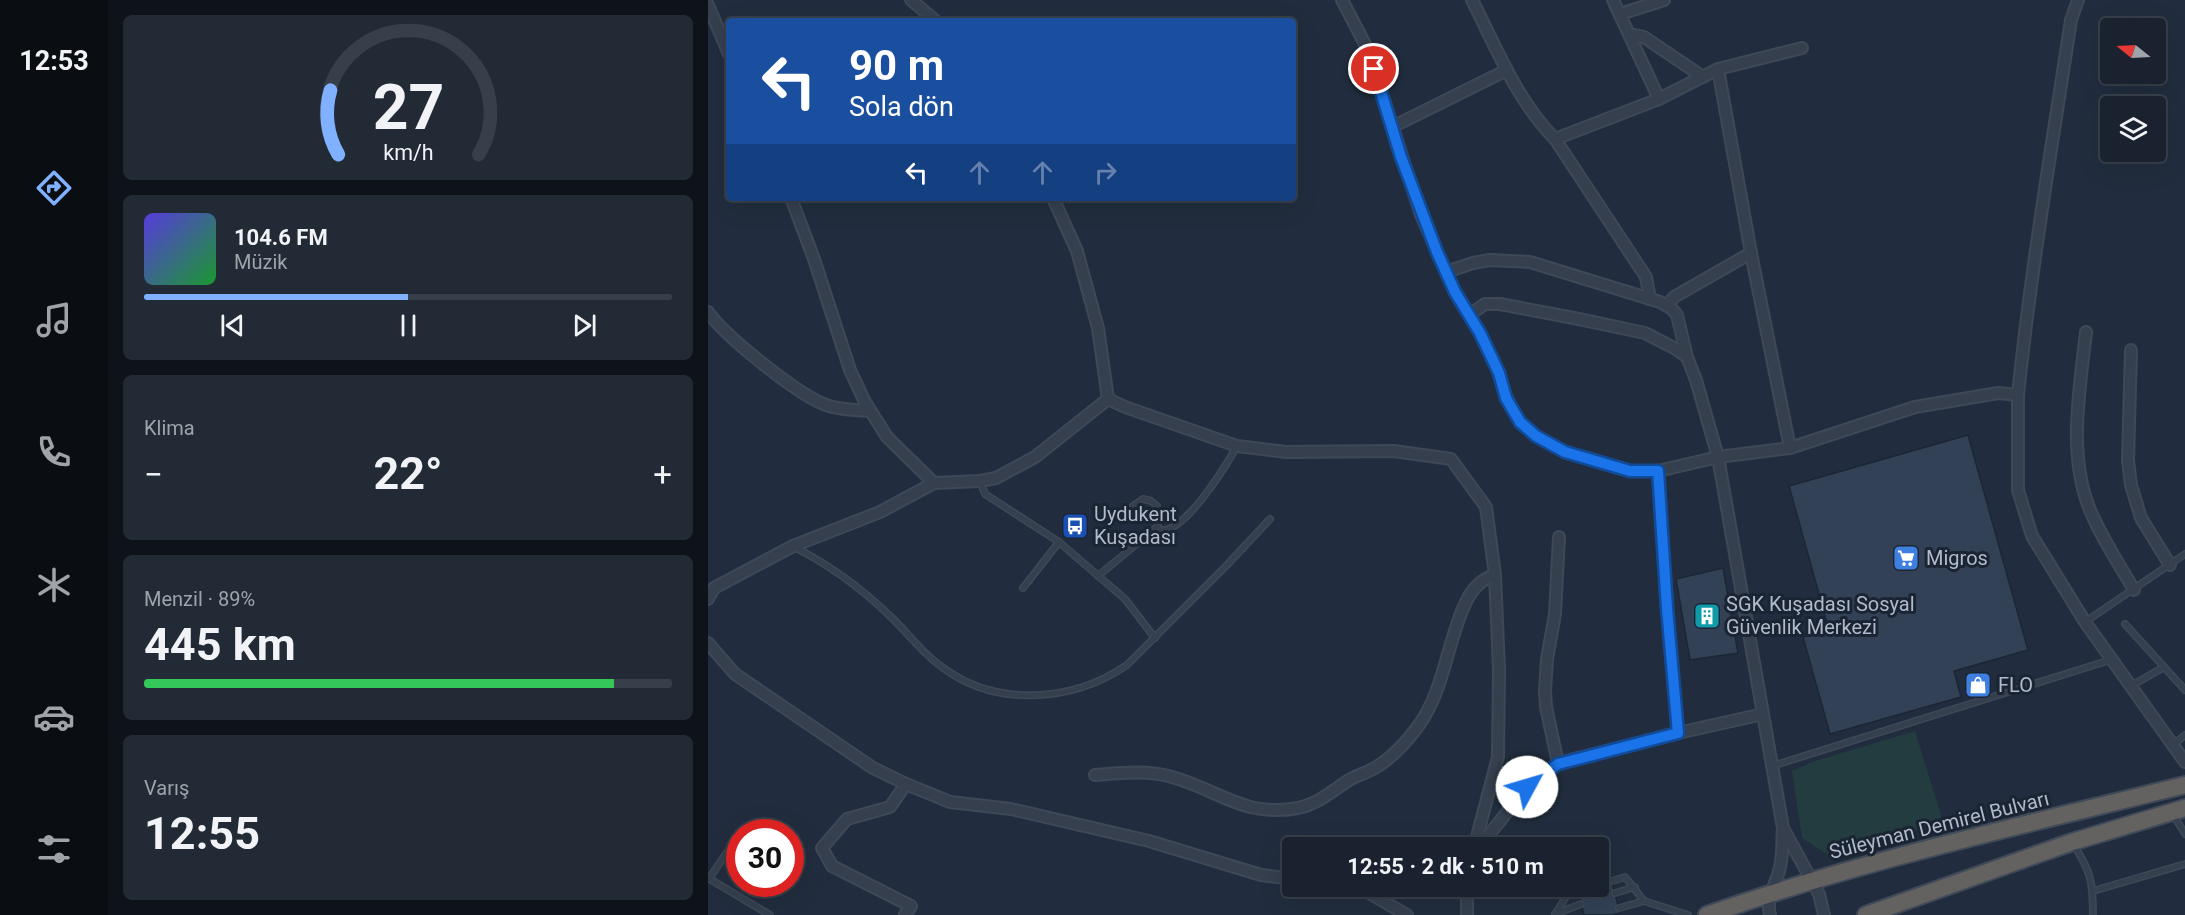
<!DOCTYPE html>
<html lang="tr">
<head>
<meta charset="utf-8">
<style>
  :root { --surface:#19222e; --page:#222a36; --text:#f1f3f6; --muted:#9fa4aa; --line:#373f4a; --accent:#80b1ff }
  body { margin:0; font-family:Roboto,sans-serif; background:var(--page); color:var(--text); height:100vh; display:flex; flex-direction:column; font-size:22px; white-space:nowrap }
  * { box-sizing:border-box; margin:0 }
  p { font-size:20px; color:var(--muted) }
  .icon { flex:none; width:33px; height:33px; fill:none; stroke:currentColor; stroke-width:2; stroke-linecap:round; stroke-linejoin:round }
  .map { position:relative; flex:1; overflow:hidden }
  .panel { display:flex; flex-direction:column; gap:15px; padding:15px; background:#0e1319; width:600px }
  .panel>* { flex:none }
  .top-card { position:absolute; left:18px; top:18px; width:570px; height:183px; border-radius:6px; box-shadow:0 6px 24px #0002,0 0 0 2px var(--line); background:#1a4fa0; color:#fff; overflow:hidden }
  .needle { width:39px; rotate:288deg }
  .fabs { position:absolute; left:1392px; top:18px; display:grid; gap:12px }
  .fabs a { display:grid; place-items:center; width:66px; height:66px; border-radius:6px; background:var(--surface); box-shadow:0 6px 24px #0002,0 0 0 2px var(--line); font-size:30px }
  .speed { position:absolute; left:18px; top:819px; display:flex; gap:12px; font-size:30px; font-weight:700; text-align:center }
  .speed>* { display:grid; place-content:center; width:78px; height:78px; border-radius:50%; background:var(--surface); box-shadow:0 6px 24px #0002,0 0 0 2px var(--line); line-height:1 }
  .speed .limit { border:9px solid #d22; background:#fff; color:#111 }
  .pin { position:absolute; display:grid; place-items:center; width:51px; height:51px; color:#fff; margin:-26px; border:3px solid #fff; border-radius:50%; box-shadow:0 2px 6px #0007 }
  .me { position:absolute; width:66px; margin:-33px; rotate:51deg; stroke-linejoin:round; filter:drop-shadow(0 0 4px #0008) }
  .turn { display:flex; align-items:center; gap:21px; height:126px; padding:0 24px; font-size:27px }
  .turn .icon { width:78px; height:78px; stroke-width:2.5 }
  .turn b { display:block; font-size:42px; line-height:51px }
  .lanes { display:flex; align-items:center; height:57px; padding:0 24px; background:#0003; justify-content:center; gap:30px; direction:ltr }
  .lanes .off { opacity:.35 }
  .big { font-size:45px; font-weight:700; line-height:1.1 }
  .panel .widget { flex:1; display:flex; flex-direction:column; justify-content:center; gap:9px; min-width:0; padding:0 21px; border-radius:9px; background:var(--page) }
  .panel .dial { align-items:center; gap:0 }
  .dial svg { height:156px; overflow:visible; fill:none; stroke:var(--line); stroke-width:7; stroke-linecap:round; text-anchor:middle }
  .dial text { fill:var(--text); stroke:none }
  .song { display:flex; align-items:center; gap:18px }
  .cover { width:72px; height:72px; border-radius:9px; background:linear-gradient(135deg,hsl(250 70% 55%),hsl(130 70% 35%)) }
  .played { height:6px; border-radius:3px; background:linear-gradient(90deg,var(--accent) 50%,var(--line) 50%) }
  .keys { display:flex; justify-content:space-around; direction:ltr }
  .heat { display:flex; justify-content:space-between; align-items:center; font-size:33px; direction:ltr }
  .charge { height:9px; border-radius:4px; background:linear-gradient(90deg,#34c759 89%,var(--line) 0) }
  .trip { position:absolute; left:574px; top:837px; width:327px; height:60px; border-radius:6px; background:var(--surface); box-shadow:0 6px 24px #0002,0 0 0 2px var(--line); font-weight:700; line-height:60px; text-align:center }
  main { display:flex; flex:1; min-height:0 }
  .tab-bar { display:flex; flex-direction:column; width:108px; justify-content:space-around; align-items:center; background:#0a0e12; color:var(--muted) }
  .tab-bar .icon { width:42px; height:42px }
  .tab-bar .active { color:var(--accent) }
  .tab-bar b { font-size:27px; color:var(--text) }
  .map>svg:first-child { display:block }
  .green { fill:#233c3f }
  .building { fill:#324155; stroke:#1c2635; stroke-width:1.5 }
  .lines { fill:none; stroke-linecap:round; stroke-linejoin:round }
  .service-casing { stroke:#3e4857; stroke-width:8 }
  .minor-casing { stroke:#3e4857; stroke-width:14 }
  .trunk-casing { stroke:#404a59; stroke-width:20 }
  .service { stroke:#353f4e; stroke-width:5 }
  .minor { stroke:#353f4e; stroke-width:10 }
  .trunk { stroke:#646260; stroke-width:16 }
  .route-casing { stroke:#114b97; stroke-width:15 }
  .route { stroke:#1a73e8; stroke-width:10 }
  .labels { text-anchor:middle; stroke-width:6; stroke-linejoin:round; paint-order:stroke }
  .poi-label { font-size:20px; fill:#b0baca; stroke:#1a2433; text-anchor:start }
  .street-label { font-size:20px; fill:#b0baca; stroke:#1a2433 }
</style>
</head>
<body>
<main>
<nav class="tab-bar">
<b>12:53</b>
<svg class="icon active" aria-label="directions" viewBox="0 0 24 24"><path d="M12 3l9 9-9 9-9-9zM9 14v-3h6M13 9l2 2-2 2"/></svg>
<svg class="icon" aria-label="music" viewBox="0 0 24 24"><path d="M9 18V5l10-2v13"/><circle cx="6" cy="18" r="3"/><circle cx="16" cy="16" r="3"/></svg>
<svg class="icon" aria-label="phone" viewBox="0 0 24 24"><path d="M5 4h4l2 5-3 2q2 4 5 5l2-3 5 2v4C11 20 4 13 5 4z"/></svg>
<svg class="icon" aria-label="climate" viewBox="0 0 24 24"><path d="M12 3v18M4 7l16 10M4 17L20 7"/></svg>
<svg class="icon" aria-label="car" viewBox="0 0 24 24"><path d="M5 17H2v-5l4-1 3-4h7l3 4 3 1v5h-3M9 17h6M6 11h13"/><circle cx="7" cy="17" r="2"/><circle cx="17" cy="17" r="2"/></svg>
<svg class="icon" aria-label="filters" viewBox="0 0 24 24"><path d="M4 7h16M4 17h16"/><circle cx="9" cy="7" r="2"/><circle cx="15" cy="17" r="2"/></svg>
</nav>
<section class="panel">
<div class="widget dial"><svg viewBox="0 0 100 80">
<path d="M14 69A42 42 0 1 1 86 69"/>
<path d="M14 69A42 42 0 0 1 10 36" stroke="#80b1ff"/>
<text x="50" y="56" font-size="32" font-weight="700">27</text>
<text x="50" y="72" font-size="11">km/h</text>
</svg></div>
<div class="widget">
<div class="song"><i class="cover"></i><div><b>104.6 FM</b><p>Müzik</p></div></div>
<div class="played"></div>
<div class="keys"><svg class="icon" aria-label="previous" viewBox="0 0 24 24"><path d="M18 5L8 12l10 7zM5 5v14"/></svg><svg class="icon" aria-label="pause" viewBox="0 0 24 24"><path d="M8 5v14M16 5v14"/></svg><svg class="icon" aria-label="next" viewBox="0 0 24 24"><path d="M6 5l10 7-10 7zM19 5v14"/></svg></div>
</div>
<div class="widget"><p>Klima</p>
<div class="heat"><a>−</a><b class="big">22°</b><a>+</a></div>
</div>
<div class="widget"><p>Menzil · 89%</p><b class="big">445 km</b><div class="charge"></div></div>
<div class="widget"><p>Varış</p><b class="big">12:55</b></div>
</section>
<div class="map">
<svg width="1477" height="915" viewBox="0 0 1477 915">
  <rect width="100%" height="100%" fill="#212d3e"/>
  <path class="green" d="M 1207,731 L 1235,822 L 1120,855 L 1094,838 L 1084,771 L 1104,762 Z"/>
  <g class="building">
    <path d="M 1260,435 L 1320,650 L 1246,671 L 1253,697 L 1122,734 L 1095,637 L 1121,630 L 1081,486 Z"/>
    <path d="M 1015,568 L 1030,653 L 982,660 L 968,579 Z"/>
    <path d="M 897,851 L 899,863 L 891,865 L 891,852 Z"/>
    <path d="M 899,863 L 912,913 L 904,915 L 876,915 L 869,886 L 891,886 L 891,865 Z"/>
  </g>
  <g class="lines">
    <defs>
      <g id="service">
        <path d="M 272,481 L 277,494 L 351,542 L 417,599 L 447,638"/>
        <path d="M 425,506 L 435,499 L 443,501 L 449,506 L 450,529 C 473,540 519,464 529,446"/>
        <path d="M 86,547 C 122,565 153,588 182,616 C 200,633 214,653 234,667 C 288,708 365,702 419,665 L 518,566 L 562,519"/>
        <path d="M 390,576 L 449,527"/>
        <path d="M 315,588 L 351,542"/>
        <path d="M 1377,622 L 1477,554"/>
        <path d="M 1417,624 L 1477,690"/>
        <path d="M 1423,686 L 1456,667"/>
        <path d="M 1465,745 L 1477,735"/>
        <path d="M 1064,766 L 1399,661"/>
        <path d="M 1464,813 L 1477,834"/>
        <path d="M 1365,844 C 1383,871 1385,882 1385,915"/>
        <path d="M 0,878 L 62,915"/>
        <path d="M 1,879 L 28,839"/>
        <path d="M 904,881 L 917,877 L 936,901 L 980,915"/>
        <path d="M 1385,891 L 1477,864"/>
        <path d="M 907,893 L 927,887"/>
        <path d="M 911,908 L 936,901"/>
        <path d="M 848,913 L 859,895 L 870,892"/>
        <path d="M 847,914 L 873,904"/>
      </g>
      <g id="minor">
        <path d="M 203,0 L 228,21"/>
        <path d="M 634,0 L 660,50 L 713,215 L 747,292 L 772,333 L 791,373 L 798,397 L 812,422 L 828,436 L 857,452 L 922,471 L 950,471 L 1010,457 L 1082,448 L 1207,407 L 1290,393 L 1310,395 L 1310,490 L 1324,536 L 1377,622 L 1477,762"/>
        <path d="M 764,0 C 788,47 809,101 847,139 L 938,277 L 942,299"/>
        <path d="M 905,0 L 951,99"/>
        <path d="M 0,5 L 21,54"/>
        <path d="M 912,14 L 956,0"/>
        <path d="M 921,34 L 936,37 L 995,77"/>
        <path d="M 1010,69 L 1043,253 L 1082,448"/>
        <path d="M 684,127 L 799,70"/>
        <path d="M 847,139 L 951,99 L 1010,69 L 1094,48"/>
        <path d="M 83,198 L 106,259 L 142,370 L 157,402 L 179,437 L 226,483"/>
        <path d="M 345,198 L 369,251 L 390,328 L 400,399"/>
        <path d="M 738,272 L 765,263 L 782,260 L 822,262 L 952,302 L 964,309 L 969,315 L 979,357"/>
        <path d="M 959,305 L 966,297 L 1043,253"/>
        <path d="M 0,312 C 17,336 93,398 121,406 C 134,410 148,410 162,411"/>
        <path d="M 761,315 L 777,304 L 792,304 L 866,318 L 937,333 L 968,349 L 979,357 L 988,380 L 1010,457 L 1075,828 C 1074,840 1075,855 1072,867 C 1069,883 1057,898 1062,915"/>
        <path d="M 1378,332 C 1372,388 1360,450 1380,505 C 1391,534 1410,562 1426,590"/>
        <path d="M 1423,350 L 1420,460 L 1423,485 L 1433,518 L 1462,565"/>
        <path d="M 1310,395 C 1323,269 1344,145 1363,20 L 1370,0"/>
        <path d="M 400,399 L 417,407 L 529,446 L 578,452 L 686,451 L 743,459 L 778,507 L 787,575 L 791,670 L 790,757 L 766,848"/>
        <path d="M 950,471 L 959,608 L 970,733"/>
        <path d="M 0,599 L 6,588 L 85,546 L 172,512 L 226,483 L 272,481 L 288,478 L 327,457 L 400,399"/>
        <path d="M 0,643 L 27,674 L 165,768 L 198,784 L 242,802 L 303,809 L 441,841 L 553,875 L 585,879"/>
        <path d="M 850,763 L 838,707 L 837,690 L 839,659 L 847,614 L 851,537"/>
        <path d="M 387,775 C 413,773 439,770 464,777 C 511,790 536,818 590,808 C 610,804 624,791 641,780 C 650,775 661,772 670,766 C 686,756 700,740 711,725 C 737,688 739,641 758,602 C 764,589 774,579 787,575"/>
        <path d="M 1075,828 L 1111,894 L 1116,915"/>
        <path d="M 766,843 L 776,841 L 819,787 L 850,763 L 970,733 L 1055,714"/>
        <path d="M 641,886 L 656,890 L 699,915"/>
        <path d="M 197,915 L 203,906 L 124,866 L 114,848 L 139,819 L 182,807 L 198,784"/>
        <path d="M 759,915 L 759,886"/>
      </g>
      <g id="trunk">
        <path d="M 999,915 C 1155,860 1316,825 1477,785"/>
        <path d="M 1158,915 L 1364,842 L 1477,808"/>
      </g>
    </defs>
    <use href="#service" class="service-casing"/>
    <use href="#minor" class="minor-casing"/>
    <use href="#trunk" class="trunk-casing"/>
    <use href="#service" class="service"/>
    <use href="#minor" class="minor"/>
    <use href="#trunk" class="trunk"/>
  </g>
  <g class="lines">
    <defs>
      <path id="route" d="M 666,69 L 693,157 L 729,252 L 747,292 L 772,333 L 791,373 L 798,398 L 812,422 L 828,436 L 857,452 L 922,471 L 950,471 L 959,608 L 970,733 L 850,764 L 819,787"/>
    </defs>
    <use href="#route" class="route-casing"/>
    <use href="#route" class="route"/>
  </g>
  <defs>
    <symbol id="bus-square" viewBox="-11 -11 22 22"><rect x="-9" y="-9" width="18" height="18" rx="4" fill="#1a4fb4" stroke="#1a2433"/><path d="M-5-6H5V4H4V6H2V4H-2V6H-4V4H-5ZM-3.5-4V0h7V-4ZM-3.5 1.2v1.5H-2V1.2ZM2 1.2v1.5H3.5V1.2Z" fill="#fff"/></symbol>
    <symbol id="supermarket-square" viewBox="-11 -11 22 22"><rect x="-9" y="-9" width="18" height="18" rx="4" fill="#3f7fe0" stroke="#1a2433"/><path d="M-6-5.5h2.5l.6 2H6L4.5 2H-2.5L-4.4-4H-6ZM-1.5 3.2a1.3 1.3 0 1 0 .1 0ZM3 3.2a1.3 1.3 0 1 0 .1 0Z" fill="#fff"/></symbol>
    <symbol id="building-square" viewBox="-11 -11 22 22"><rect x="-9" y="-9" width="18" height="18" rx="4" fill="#0f9aa8" stroke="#1a2433"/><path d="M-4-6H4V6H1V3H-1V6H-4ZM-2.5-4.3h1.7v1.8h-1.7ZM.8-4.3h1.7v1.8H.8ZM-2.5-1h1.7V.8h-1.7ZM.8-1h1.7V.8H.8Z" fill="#fff"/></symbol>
    <symbol id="shop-square" viewBox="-11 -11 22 22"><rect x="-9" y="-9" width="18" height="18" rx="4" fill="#3f7fe0" stroke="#1a2433"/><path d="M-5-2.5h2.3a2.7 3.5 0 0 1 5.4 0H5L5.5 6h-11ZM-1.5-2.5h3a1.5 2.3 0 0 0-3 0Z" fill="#fff"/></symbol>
  </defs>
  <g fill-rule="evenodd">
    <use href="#bus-square" x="352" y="511" width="30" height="30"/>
    <use href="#supermarket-square" x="1183" y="543" width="30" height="30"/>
    <use href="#building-square" x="984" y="601" width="30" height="30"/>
    <use href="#shop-square" x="1255" y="670" width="30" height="30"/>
  </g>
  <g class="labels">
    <g class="poi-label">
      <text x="386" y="521">Uydukent<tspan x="386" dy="23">Kuşadası</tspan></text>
      <text x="1218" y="565">Migros</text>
      <text x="1018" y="611">SGK Kuşadası Sosyal<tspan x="1018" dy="23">Güvenlik Merkezi</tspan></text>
      <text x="1290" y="692">FLO</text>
    </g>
    <g class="street-label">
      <text transform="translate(1231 825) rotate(-14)" y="7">Süleyman Demirel Bulvarı</text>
    </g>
  </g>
</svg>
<div class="fabs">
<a><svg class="needle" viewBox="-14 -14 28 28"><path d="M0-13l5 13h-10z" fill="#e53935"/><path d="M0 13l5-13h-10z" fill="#9fa4aa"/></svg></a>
<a><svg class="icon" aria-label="layers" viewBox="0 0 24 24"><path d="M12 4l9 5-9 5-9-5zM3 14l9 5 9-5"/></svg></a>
</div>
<div class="speed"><div class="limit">30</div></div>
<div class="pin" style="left:666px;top:69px;background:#d93025"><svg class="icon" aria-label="arrive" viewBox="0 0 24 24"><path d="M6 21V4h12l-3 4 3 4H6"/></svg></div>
<svg class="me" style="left:819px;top:787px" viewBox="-20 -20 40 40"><circle r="19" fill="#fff"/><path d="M0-13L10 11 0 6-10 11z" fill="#1a73e8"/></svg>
<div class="trip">12:55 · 2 dk · 510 m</div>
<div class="top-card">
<div class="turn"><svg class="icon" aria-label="left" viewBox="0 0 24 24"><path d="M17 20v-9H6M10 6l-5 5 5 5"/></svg><div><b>90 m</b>Sola dön</div></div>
<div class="lanes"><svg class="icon" aria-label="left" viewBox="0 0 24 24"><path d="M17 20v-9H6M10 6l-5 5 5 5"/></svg><svg class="icon off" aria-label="ahead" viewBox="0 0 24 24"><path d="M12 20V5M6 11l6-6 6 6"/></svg><svg class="icon off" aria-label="ahead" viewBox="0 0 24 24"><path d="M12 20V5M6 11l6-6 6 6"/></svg><svg class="icon off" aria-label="right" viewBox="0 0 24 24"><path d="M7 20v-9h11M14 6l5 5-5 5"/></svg></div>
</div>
</div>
</main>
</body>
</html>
